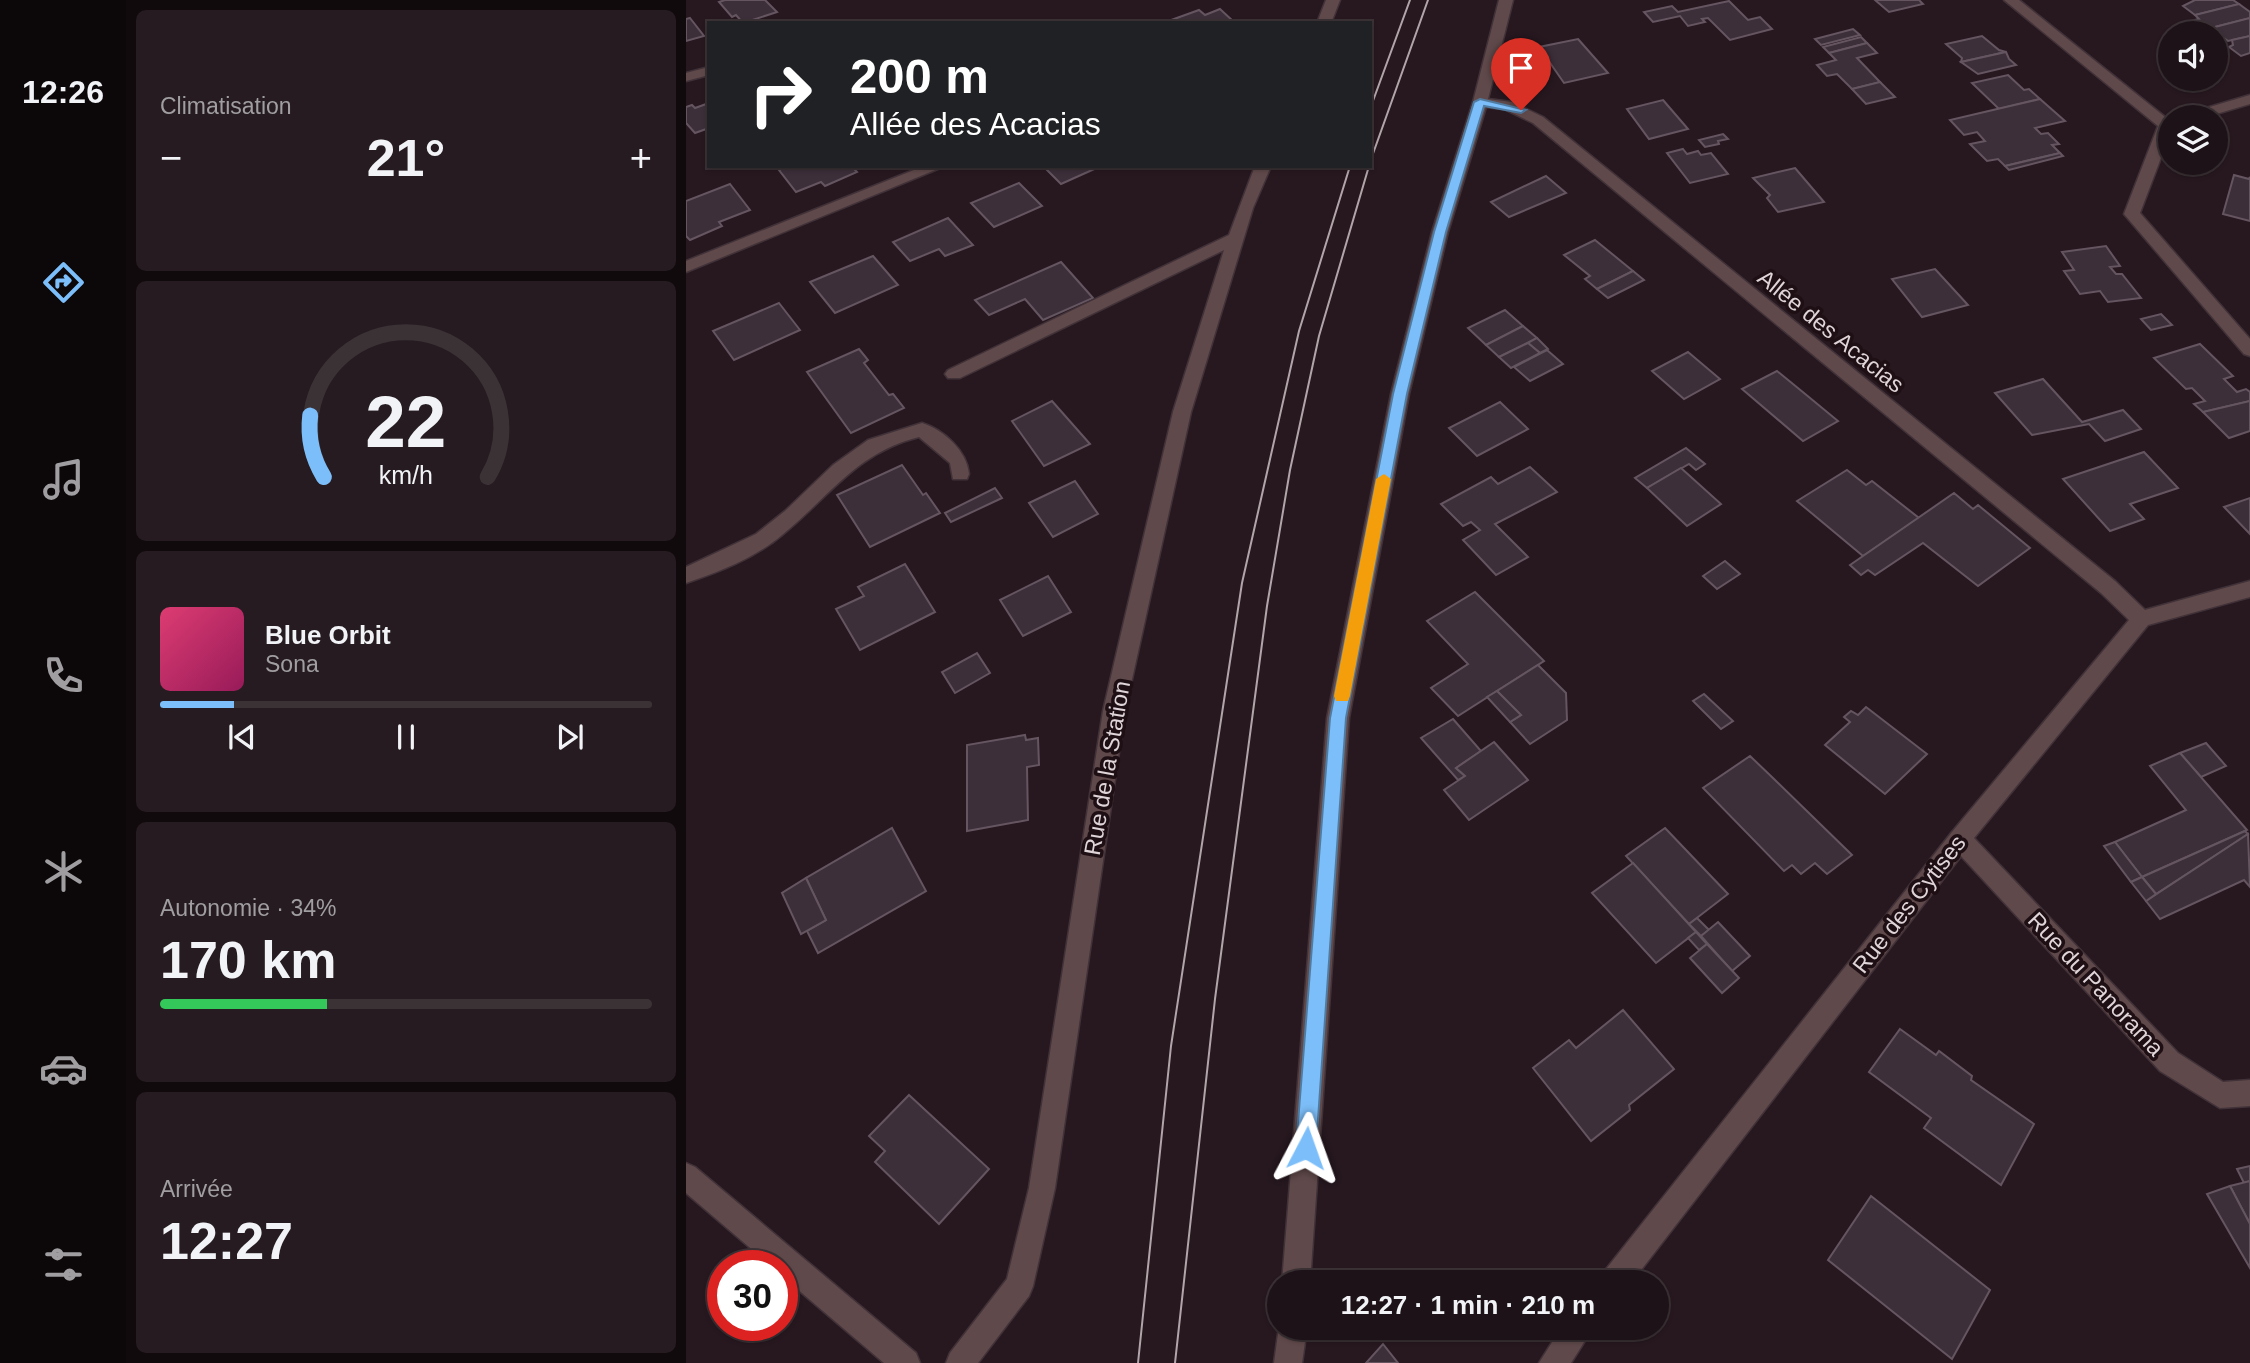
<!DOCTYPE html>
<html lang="fr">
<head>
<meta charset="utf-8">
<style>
  :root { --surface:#1d1217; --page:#251b20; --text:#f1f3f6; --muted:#a09ea1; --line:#3b3236; --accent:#7cbef9 }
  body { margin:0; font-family:Arial,sans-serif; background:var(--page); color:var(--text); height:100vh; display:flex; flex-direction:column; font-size:26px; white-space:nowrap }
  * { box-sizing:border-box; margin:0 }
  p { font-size:23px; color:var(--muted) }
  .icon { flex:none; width:38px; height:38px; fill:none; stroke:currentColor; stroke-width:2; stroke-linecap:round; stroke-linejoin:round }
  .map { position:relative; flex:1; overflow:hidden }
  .side { display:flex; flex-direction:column; gap:10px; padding:10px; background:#100a0d; width:560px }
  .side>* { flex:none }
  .top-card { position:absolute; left:21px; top:21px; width:665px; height:147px; border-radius:0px; box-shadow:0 2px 5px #0004,0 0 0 2px var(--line); background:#202124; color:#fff; overflow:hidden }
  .controls { position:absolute; left:1472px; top:21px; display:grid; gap:14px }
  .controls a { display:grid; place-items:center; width:70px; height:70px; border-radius:50%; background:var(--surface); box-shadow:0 2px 5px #0004,0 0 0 2px var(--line); font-size:35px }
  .speed { position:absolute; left:21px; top:1250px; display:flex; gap:14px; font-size:35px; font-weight:700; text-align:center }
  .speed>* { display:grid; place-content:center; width:91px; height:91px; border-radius:50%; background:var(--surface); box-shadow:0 2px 5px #0004,0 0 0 2px var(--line); line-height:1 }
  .speed .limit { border:10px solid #d22; background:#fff; color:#111 }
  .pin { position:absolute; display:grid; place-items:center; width:60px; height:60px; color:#fff; margin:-72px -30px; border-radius:50% 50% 50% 0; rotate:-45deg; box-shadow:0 0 7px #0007 }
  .pin .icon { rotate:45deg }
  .me { position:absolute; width:77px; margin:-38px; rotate:4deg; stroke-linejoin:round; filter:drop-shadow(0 0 5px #0008) }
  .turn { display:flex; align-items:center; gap:24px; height:147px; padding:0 28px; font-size:32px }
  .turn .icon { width:91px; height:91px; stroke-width:2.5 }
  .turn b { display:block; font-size:49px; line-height:60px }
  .big { font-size:52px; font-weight:600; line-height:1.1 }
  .side .tile { flex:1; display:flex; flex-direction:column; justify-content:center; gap:10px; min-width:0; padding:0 24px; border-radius:10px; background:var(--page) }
  .side .dial { align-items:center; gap:0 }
  .dial svg { height:182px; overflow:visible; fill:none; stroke:var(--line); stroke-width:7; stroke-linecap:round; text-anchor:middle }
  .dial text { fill:var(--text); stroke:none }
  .song { display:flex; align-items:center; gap:21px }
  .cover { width:84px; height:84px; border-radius:10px; background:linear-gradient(135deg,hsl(340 70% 55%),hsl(330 70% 35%)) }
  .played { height:7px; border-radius:4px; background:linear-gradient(90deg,var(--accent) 15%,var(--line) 15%) }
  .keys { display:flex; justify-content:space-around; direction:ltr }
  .heat { display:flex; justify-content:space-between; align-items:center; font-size:38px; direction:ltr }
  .charge { height:10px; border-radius:5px; background:linear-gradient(90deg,#34c759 34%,var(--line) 0) }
  .trip { position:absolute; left:581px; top:1270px; width:402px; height:70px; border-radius:35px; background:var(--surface); box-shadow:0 2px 5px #0004,0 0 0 2px var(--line); font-weight:600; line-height:70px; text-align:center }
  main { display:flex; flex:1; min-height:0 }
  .dock { display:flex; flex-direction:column; width:126px; justify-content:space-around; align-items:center; background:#0c0709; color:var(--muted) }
  .dock .icon { width:49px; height:49px }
  .dock .selected { color:var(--accent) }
  .dock b { font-size:32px; color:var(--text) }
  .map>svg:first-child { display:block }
  .building { fill:#3c2f3a; stroke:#645561; stroke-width:2 }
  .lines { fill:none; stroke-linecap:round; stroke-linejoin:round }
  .minor-casing { stroke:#413239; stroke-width:3 }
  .minor { fill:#60494a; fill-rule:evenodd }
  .tram { stroke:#b1a5aa; stroke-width:2 }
  .route { fill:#7cbef9; stroke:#517ca2; stroke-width:2 }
  .slow { fill:#f59e0b }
  .labels { text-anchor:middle; stroke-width:7; stroke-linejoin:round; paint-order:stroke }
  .street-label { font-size:23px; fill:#dfd4d8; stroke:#1e0f15 }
</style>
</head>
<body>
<main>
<nav class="dock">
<b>12:26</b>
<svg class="icon selected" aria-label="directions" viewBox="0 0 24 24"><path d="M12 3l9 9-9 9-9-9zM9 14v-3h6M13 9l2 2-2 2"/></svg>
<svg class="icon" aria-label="music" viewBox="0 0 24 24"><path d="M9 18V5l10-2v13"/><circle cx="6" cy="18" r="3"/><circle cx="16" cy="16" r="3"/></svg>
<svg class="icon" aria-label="phone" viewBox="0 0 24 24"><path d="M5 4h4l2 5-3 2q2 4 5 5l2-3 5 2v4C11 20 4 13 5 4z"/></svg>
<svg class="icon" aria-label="climate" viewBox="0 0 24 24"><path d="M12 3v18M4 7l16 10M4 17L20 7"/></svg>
<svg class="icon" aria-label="car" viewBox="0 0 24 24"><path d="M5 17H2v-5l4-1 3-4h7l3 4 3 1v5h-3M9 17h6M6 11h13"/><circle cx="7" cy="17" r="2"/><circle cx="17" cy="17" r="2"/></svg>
<svg class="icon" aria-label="filters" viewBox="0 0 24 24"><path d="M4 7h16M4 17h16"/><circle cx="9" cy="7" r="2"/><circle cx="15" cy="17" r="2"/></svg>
</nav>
<section class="side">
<div class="tile"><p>Climatisation</p>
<div class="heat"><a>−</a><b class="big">21°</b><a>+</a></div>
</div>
<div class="tile dial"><svg viewBox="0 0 100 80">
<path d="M14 69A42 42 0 1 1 86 69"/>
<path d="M14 69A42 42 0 0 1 8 42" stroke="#7cbef9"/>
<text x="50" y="56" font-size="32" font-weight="700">22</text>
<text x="50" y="72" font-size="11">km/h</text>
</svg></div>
<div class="tile">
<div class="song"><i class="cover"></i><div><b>Blue Orbit</b><p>Sona</p></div></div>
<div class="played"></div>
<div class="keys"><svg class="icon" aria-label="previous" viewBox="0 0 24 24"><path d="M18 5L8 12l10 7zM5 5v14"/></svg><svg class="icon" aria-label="pause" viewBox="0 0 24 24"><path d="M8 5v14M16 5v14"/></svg><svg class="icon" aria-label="next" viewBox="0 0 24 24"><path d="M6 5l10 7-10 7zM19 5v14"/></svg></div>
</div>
<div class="tile"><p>Autonomie · 34%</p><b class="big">170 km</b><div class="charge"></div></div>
<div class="tile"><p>Arrivée</p><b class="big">12:27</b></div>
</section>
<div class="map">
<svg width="1564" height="1363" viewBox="0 0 1564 1363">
  <rect width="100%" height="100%" fill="#27181f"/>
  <g class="building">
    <path d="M 39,0 L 79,0 L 91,12 L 57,23 L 50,15 L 46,17 L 33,2 Z"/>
    <path d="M 1189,0 L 1233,0 L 1237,4 L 1203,12 Z"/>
    <path d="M 1509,0 L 1547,0 L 1553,4 L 1509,15 L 1497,6 Z"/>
    <path d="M 1043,1 L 1062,20 L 1074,17 L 1086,29 L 1044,40 L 1022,18 L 1016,19 L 1019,22 L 1002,26 L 994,16 L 967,22 L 958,12 L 986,6 L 992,12 Z"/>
    <path d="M 1553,4 L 1564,12 L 1564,18 L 1521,29 L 1509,20 L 1513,19 L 1509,15 Z"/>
    <path d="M 534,9 L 548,22 L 477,23 L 513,10 L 519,15 Z"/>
    <path d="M 4,18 L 18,36 L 0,41 L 0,19 Z"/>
    <path d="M 1564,18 L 1564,36 L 1542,41 L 1538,38 L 1533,39 L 1530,33 L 1521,29 Z"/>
    <path d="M 1167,29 L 1174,35 L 1135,45 L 1129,39 Z"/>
    <path d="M 1296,36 L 1313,50 L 1320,52 L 1275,62 L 1276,58 L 1260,44 Z"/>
    <path d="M 1564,36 L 1564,53 L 1555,56 L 1543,47 L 1547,45 L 1546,40 Z"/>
    <path d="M 1175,37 L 1181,43 L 1143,53 L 1137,47 Z"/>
    <path d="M 892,39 L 922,73 L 878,83 L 853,47 Z"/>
    <path d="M 1181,43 L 1191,53 L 1171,58 L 1194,82 L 1166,89 L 1151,74 L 1141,76 L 1131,65 L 1150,60 L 1143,53 Z"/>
    <path d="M 1320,52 L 1323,59 L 1330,65 L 1292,74 L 1275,62 Z"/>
    <path d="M 1322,75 L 1338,90 L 1343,89 L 1354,99 L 1313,109 L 1286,83 Z"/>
    <path d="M 1194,82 L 1209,97 L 1180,104 L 1166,89 Z"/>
    <path d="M 1354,99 L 1379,121 L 1349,128 L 1355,134 L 1362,133 L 1373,144 L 1366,145 L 1374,153 L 1319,166 L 1312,159 L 1301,161 L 1284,144 L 1299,141 L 1291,132 L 1278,135 L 1264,120 Z"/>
    <path d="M 977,100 L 1002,129 L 963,139 L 941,109 Z"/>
    <path d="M 23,103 L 23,128 L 9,133 L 0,123 L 0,107 L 6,105 L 9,108 Z"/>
    <path d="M 1037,134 L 1042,139 L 1032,141 L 1033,144 L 1019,147 L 1013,140 Z"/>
    <path d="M 997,149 L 1001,154 L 1012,151 L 1015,155 L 1025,153 L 1042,174 L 1004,183 L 981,153 Z"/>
    <path d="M 1374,153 L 1377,156 L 1323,170 L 1319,166 Z"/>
    <path d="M 101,166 L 174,166 L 168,169 L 171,172 L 139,186 L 135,182 L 110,192 L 93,170 Z"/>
    <path d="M 357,166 L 415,166 L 375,184 Z"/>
    <path d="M 1109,168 L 1138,202 L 1092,212 L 1081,198 L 1084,195 L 1067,178 Z"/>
    <path d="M 1548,175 L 1563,179 L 1564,177 L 1564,221 L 1537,214 Z"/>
    <path d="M 860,176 L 880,193 L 823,217 L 805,202 Z"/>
    <path d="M 333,183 L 356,206 L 308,227 L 285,203 Z"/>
    <path d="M 44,184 L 64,210 L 33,222 L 36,226 L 4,240 L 0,236 L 0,201 Z"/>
    <path d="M 262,218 L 287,245 L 259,256 L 253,249 L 224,261 L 207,242 Z"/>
    <path d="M 909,240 L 947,271 L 911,289 L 899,279 L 904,276 L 878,255 Z"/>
    <path d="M 1420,246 L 1434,266 L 1424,267 L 1430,274 L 1436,274 L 1455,298 L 1422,302 L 1414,291 L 1394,294 L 1378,271 L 1388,270 L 1376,252 Z"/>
    <path d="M 187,256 L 212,285 L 149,313 L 124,282 Z"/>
    <path d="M 375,262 L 407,298 L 357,320 L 339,299 L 303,315 L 289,300 Z"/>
    <path d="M 1249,269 L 1282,305 L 1236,317 L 1206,279 Z"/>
    <path d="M 947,271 L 958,280 L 922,298 L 911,289 Z"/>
    <path d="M 93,303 L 114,330 L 48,360 L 27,331 Z"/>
    <path d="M 819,310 L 837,326 L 800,345 L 782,328 Z"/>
    <path d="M 1475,314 L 1486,325 L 1465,330 L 1455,319 Z"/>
    <path d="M 837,326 L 851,338 L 813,357 L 800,345 Z"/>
    <path d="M 851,338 L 862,349 L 854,353 L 842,343 Z"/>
    <path d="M 842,343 L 854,353 L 825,368 L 813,357 Z"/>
    <path d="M 1514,344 L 1547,376 L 1538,379 L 1551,392 L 1560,389 L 1564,392 L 1564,401 L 1517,412 L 1508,404 L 1519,401 L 1506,388 L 1500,389 L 1468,358 Z"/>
    <path d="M 173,349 L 182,360 L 178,363 L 203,395 L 207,394 L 218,408 L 165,433 L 121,372 Z"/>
    <path d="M 861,350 L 877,364 L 844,381 L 828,367 Z"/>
    <path d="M 1002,352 L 1034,379 L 998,399 L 966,371 Z"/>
    <path d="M 1091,371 L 1118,393 L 1152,421 L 1117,441 L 1056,389 Z"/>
    <path d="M 1357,379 L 1396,422 L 1437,410 L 1455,429 L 1419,441 L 1403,424 L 1346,435 L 1309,393 Z"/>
    <path d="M 366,401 L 404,444 L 358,466 L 326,421 Z"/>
    <path d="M 1564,401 L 1564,431 L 1543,438 L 1517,412 Z"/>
    <path d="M 814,402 L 842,429 L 791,456 L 763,428 Z"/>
    <path d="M 1000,448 L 1019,464 L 1010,470 L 1003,464 L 961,488 L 949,478 Z"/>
    <path d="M 1458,452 L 1492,488 L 1444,504 L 1458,519 L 1424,531 L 1377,479 Z"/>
    <path d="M 216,465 L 237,495 L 240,493 L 254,513 L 184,547 L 151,495 Z"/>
    <path d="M 844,467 L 871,492 L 809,524 L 842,557 L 810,575 L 777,540 L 794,530 L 785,522 L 777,526 L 755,504 L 805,477 L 812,484 Z"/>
    <path d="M 995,468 L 1035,504 L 1001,526 L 961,488 Z"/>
    <path d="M 1161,470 L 1180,485 L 1186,481 L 1233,518 L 1177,556 L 1111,501 Z"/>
    <path d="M 389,481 L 412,514 L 367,537 L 343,503 Z"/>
    <path d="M 309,488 L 316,498 L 265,522 L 259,513 Z"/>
    <path d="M 1268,493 L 1287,509 L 1292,505 L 1344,548 L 1292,586 L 1237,543 L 1189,575 L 1182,570 L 1175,575 L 1164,565 Z"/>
    <path d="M 1564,498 L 1564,534 L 1538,507 Z"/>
    <path d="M 1039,561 L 1054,574 L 1031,589 L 1017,576 Z"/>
    <path d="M 219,564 L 249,612 L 174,650 L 150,609 L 178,596 L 172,587 Z"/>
    <path d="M 362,576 L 385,612 L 337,636 L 314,600 Z"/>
    <path d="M 789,592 L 858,661 L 772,716 L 745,688 L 782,664 L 741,621 Z"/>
    <path d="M 291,653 L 304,673 L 269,693 L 256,672 Z"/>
    <path d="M 852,665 L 880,693 L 881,720 L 844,744 L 824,722 L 835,715 L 811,691 Z"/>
    <path d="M 811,691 L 835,715 L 824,722 L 801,697 Z"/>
    <path d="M 1018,694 L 1047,721 L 1035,729 L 1007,701 Z"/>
    <path d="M 1180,707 L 1241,754 L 1199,794 L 1139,745 L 1164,722 L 1158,717 L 1165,711 L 1172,715 Z"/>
    <path d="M 767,719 L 795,751 L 770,768 L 779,776 L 772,780 L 735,738 Z"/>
    <path d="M 339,735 L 340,740 L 352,738 L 353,765 L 341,767 L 342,820 L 281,831 L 281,745 Z"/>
    <path d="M 808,742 L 842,780 L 783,820 L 758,790 L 779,776 L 770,768 Z"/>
    <path d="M 1520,743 L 1540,766 L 1515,777 L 1494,753 Z"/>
    <path d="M 1494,753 L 1561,830 L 1456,877 L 1429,842 L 1500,810 L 1464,766 Z"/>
    <path d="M 1064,756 L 1088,779 L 1166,855 L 1141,874 L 1129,863 L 1115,874 L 1106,865 L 1098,871 L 1017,788 Z"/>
    <path d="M 206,828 L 240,891 L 132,953 L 121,931 L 140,920 L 120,878 Z"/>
    <path d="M 979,828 L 1042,894 L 1003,924 L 940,856 Z"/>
    <path d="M 1559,831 L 1562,834 L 1470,894 L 1456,877 Z"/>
    <path d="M 1562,834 L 1564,887 L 1558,880 L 1474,919 L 1460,901 Z"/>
    <path d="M 1429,842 L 1456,877 L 1445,882 L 1418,846 Z"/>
    <path d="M 947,863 L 1010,932 L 970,963 L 906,893 Z"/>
    <path d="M 1456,877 L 1470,894 L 1460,901 L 1445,882 Z"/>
    <path d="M 120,878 L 140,920 L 115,934 L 96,893 Z"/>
    <path d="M 1011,918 L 1023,930 L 1015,936 L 1003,924 Z"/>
    <path d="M 1032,922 L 1064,956 L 1046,971 L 1015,936 Z"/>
    <path d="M 1010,932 L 1021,944 L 1013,950 L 1002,938 Z"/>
    <path d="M 1021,944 L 1053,978 L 1036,993 L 1004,958 Z"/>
    <path d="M 937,1010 L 988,1069 L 943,1105 L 944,1110 L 905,1141 L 847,1068 L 883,1040 L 890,1048 Z"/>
    <path d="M 1214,1029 L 1250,1055 L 1253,1051 L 1286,1076 L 1285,1080 L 1348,1124 L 1315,1185 L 1238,1128 L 1245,1118 L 1183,1072 Z"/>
    <path d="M 223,1095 L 303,1169 L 253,1224 L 189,1162 L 199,1151 L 183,1136 Z"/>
    <path d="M 1564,1166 L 1564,1181 L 1558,1183 L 1551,1169 Z"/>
    <path d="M 1564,1181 L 1564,1224 L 1544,1186 Z"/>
    <path d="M 1544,1186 L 1564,1224 L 1564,1268 L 1521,1194 Z"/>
    <path d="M 1185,1196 L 1304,1290 L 1266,1359 L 1142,1260 Z"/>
    <path d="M 697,1344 L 712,1363 L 680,1363 Z"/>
  </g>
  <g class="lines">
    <defs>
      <g id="minor">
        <path d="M 640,0 L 654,0 L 645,23 L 631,23 Z"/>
        <path d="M 813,0 L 827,0 L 802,99 L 826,102 L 857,117 L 1429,581 L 1459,610 L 1564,581 L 1564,597 L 1462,625 L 1288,838 L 1492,1053 L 1537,1082 L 1564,1080 L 1564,1106 L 1534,1108 L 1474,1071 L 1275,856 L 945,1283 L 913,1283 L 917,1273 L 1266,832 L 1443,620 L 1415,593 L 847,123 L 818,109 L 800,107 L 762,232 L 723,394 L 663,718 L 624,1283 L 596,1283 L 641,718 L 705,394 L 746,232 L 787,102 Z"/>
        <path d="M 1318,0 L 1333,0 L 1484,121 L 1484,134 L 1454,213 L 1564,339 L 1564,356 L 1558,354 L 1438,214 L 1472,126 Z"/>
        <path d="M 23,67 L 23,75 L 0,81 L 0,73 Z"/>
        <path d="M 1564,95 L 1564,104 L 1520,117 L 1498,117 L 1500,114 Z"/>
        <path d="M 238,166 L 259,166 L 0,272 L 0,261 Z"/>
        <path d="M 569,166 L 585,166 L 567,208 L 505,412 L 439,711 L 369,1188 L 347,1286 L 343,1296 L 292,1363 L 260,1363 L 264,1353 L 321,1279 L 343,1188 L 417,711 L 487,412 L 538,250 L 274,378 L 262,378 L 259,374 L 262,370 L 543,235 Z"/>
        <path d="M 236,423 C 258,430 281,451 283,474 L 281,479 L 267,479 L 264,463 L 233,437 C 171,452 143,497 96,535 C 69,558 33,572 0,583 L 0,567 L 70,534 L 99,511 L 147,465 L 182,440 Z"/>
        <path d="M 0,1163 L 9,1167 L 230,1353 L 234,1363 L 198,1363 L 96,1276 L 96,1265 L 84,1265 L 0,1193 Z"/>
        <path d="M 593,1327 L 621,1328 L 616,1363 L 588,1363 Z"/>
        <path d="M 875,1328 L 907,1328 L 885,1363 L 853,1363 Z"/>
      </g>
    </defs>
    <use href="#minor" class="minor-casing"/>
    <use href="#minor" class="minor"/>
    <g class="tram">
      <path d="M 684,109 L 724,0"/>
      <path d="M 684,162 L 742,0"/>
      <path d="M 452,1363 L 485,1046 L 556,583 L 613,331 L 664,166"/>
      <path d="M 489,1363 L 529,999 L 581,606 L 604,470 L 633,336 L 683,166"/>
    </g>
  </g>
  <path class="route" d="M 794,99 L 840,110 L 835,113 L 798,106 L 760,232 L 721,394 L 660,718 L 630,1148 L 627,1155 L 620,1158 L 613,1155 L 610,1148 L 644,718 L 707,394 L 748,232 L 788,102 Z"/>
  <path class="slow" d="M 698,474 L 705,479 L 664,696 L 662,701 L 650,701 L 648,696 L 690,479 Z"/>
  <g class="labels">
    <g class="street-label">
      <text transform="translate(1145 331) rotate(39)" y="8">Allée des Acacias</text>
      <text transform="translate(421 768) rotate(-80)" y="8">Rue de la Station</text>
      <text transform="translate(1223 904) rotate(-52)" y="8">Rue des Cytises</text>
      <text transform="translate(1410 984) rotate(47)" y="8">Rue du Panorama</text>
    </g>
  </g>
</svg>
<div class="controls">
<a><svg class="icon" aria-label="sound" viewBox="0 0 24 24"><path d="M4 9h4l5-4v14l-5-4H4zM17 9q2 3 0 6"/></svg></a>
<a><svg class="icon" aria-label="layers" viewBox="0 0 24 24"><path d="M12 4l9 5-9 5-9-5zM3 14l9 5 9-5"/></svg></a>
</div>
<div class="speed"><div class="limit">30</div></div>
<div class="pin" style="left:835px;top:110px;background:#d93025"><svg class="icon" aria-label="arrive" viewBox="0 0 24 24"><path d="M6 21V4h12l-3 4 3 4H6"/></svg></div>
<svg class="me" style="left:620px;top:1148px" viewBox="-20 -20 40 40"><path d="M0-17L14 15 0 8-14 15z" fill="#7cbef9" stroke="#fff" stroke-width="4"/></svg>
<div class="trip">12:27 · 1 min · 210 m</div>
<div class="top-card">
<div class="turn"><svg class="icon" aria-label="right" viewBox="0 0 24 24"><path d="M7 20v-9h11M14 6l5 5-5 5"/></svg><div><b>200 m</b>Allée des Acacias</div></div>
</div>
</div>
</main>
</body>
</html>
